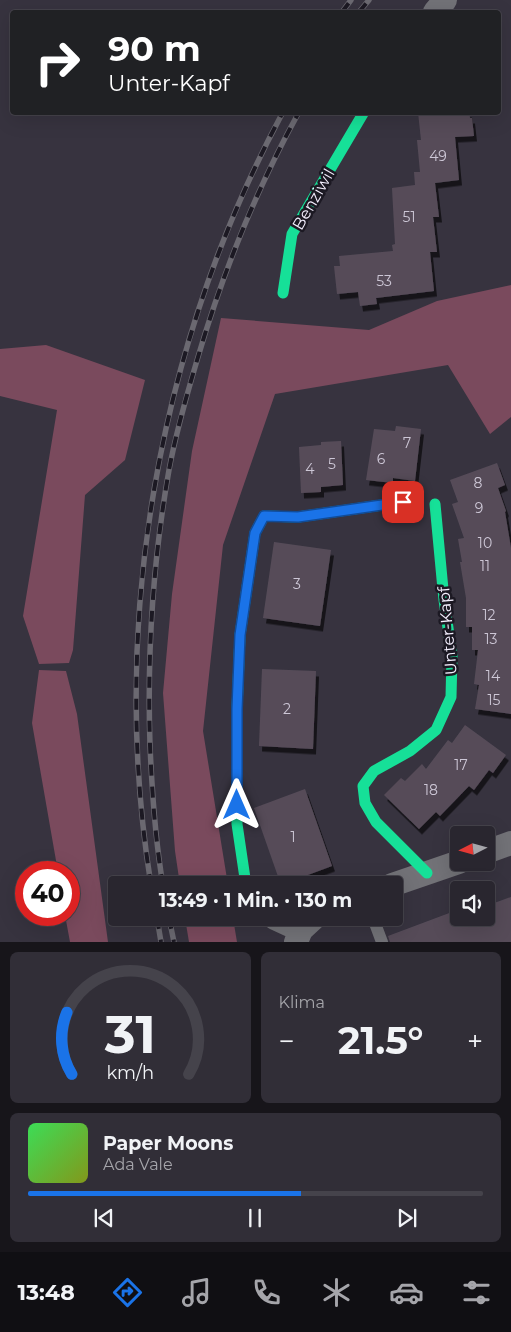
<!DOCTYPE html>
<html lang="de">
<head>
<meta charset="utf-8">
<style>
  :root { --surface:#29262f; --page:#312e37; --text:#f1f3f6; --muted:#a5a5aa; --line:#45434b; --accent:#1a73e8 }
  body { margin:0; font-family:Montserrat,sans-serif; background:var(--page); color:var(--text); height:100vh; display:flex; flex-direction:column; font-size:19px; white-space:nowrap }
  * { box-sizing:border-box; margin:0 }
  p { font-size:16px; color:var(--muted) }
  .icon { flex:none; width:28px; height:28px; fill:none; stroke:currentColor; stroke-width:2; stroke-linecap:round; stroke-linejoin:round }
  .map { position:relative; height:942px; overflow:hidden }
  .panel { display:flex; flex-direction:column; gap:10px; padding:10px; background:#17151a; flex:1 }
  .panel>* { flex:none }
  .hud { position:absolute; left:10px; top:10px; width:491px; height:105px; border-radius:5px; box-shadow:0 5px 20px #0002,0 0 0 1px var(--line); background:#202124; color:#fff; overflow:hidden }
  .needle { width:32px; rotate:264deg }
  .controls { position:absolute; left:450px; top:826px; display:grid; gap:10px }
  .controls a { display:grid; place-items:center; width:45px; height:45px; border-radius:5px; background:var(--surface); box-shadow:0 5px 20px #0002,0 0 0 1px var(--line); font-size:25px }
  .speed { position:absolute; left:15px; top:861px; display:flex; gap:10px; font-size:25px; font-weight:700; text-align:center }
  .speed>* { display:grid; place-content:center; width:65px; height:65px; border-radius:50%; background:var(--surface); box-shadow:0 5px 20px #0002,0 0 0 1px var(--line); line-height:1 }
  .speed .limit { border:8px solid #d22; background:#fff; color:#111 }
  .pin { position:absolute; display:grid; place-items:center; width:42px; height:42px; color:#fff; margin:-21px; border-radius:10px; box-shadow:0 2px 8px #0006 }
  .me { position:absolute; width:55px; margin:-28px; rotate:0deg; stroke-linejoin:round; filter:drop-shadow(0 0 4px #0008) }
  .turn { display:flex; align-items:center; gap:18px; height:105px; padding:0 15px; font-size:22px }
  .turn .icon { width:65px; height:65px; stroke-width:2.5 }
  .turn b { display:block; font-size:35px; line-height:42px }
  .big { font-size:38px; font-weight:700; line-height:1.1 }
  .panel .card { flex:1; display:flex; flex-direction:column; justify-content:center; gap:8px; min-width:0; padding:0 18px; border-radius:8px; background:var(--page) }
  .panel .dial { align-items:center; gap:0 }
  .dial svg { height:130px; overflow:visible; fill:none; stroke:var(--line); stroke-width:7; stroke-linecap:round; text-anchor:middle }
  .dial text { fill:var(--text); stroke:none }
  .song { display:flex; align-items:center; gap:15px }
  .cover { width:60px; height:60px; border-radius:8px; background:linear-gradient(135deg,hsl(130 70% 55%),hsl(70 70% 35%)) }
  .played { height:5px; border-radius:2px; background:linear-gradient(90deg,var(--accent) 60%,var(--line) 60%) }
  .keys { display:flex; justify-content:space-around; direction:ltr }
  .heat { display:flex; justify-content:space-between; align-items:center; font-size:28px; direction:ltr }
  .panel .tiles { flex:1; display:grid; gap:10px; grid-template-columns:1fr 1fr }
  .card:last-child { grid-column:span 2 }
  .trip { position:absolute; left:108px; top:876px; width:295px; height:50px; border-radius:5px; background:var(--surface); box-shadow:0 5px 20px #0002,0 0 0 1px var(--line); font-weight:700; line-height:50px; text-align:center }
  .tabs { display:flex; height:80px; justify-content:space-around; align-items:center; background:#100f13; color:var(--muted) }
  .tabs .icon { width:35px; height:35px }
  .tabs .active { color:var(--accent) }
  .tabs b { font-size:22px; color:var(--text) }
  .map>svg:first-child { display:block }
  .forest { fill:#7a4a5d }
  .building { fill:#564c59; filter:url(#shadow) }
  .lines { fill:none; stroke-linecap:round; stroke-linejoin:round }
  .lane { stroke:#727277; stroke-width:12 }
  .street { stroke:#727277; stroke-width:24 }
  .fast { stroke:#16e098; stroke-width:11 }
  .rail-casing { stroke:#6b6971; stroke-width:5.5 }
  .rail { stroke:#1c1923; stroke-width:4; stroke-dasharray:11; stroke-linecap:butt }
  .route-casing { stroke:#114b97; stroke-width:12 }
  .route { stroke:#1a73e8; stroke-width:9 }
  .labels { text-anchor:middle; stroke-width:5; stroke-linejoin:round; paint-order:stroke }
  .number-label { font-size:14px; fill:#cdc7d6 }
  .street-label { font-size:16px; fill:#f5f0ff; stroke:#1c1923 }
</style>
</head>
<body>
<div class="map">
<svg width="511" height="942" viewBox="0 0 511 942">
  <defs>
    <filter id="shadow"><feDropShadow dx="3" dy="5.5" stdDeviation="0" flood-color="#0009"/></filter>
  </defs>
  <rect width="100%" height="100%" fill="#37333f"/>
  <g class="forest">
    <path d="M 511,285 L 511,417 L 490,434 L 448,365 L 275,394 L 223,545 L 203,731 L 228,885 L 180,885 L 175,851 L 163,693 L 172,594 L 192,451 L 221,318 L 369,330 L 437,301 Z"/>
    <path d="M 46,345 L 145,380 L 125,460 L 85,495 L 73,650 L 69,663 L 39,664 L 23,616 L 57,410 L 0,396 L 0,349 Z"/>
    <path d="M 39,670 L 66,671 L 77,714 L 108,942 L 70,942 L 65,915 L 69,915 L 69,872 L 58,872 L 32,723 Z"/>
    <path d="M 185,918 L 233,918 L 237,942 L 189,942 Z"/>
  </g>
  <g class="building">
    <path d="M 418,112 L 469,112 L 470,118 L 472,118 L 474,136 L 455,137 L 459,180 L 435,183 L 439,217 L 433,217 L 437,252 L 430,252 L 434,291 L 376,298 L 377,304 L 360,306 L 358,292 L 337,294 L 334,266 L 340,266 L 339,256 L 393,251 L 392,245 L 395,244 L 392,188 L 415,185 L 414,172 L 420,172 L 417,140 L 421,140 Z"/>
    <path d="M 396,426 L 421,429 L 415,481 L 393,478 L 393,483 L 366,480 L 374,429 L 395,431 Z"/>
    <path d="M 341,441 L 343,485 L 321,487 L 321,492 L 301,493 L 299,447 L 321,445 L 321,442 Z"/>
    <path d="M 497,463 L 505,485 L 498,488 L 506,511 L 505,512 L 511,548 L 511,714 L 475,709 L 479,685 L 474,684 L 478,650 L 472,650 L 472,627 L 466,627 L 466,598 L 460,562 L 462,562 L 458,539 L 464,538 L 452,504 L 458,502 L 450,480 Z"/>
    <path d="M 274,542 L 331,550 L 320,626 L 263,618 Z"/>
    <path d="M 262,669 L 316,671 L 313,749 L 259,746 Z"/>
    <path d="M 465,725 L 506,755 L 493,773 L 489,770 L 474,790 L 469,786 L 440,816 L 436,812 L 419,829 L 384,795 L 401,778 L 405,781 L 422,764 L 426,769 L 448,740 L 452,743 Z"/>
    <path d="M 305,789 L 332,866 L 281,885 L 254,808 Z"/>
    <path d="M 511,897 L 511,942 L 390,942 L 388,936 L 452,912 L 454,919 L 459,917 L 486,918 L 486,906 Z"/>
  </g>
  <g class="lines">
    <path class="lane" d="M 373,918 L 382,942"/>
    <g class="street">
      <path d="M 435,12 L 445,0"/>
      <path d="M 486,852 L 511,843"/>
      <path d="M 392,885 L 459,862"/>
      <path d="M 275,918 L 301,930"/>
      <path d="M 296,942 L 301,930 L 314,918"/>
    </g>
    <g class="fast">
      <path d="M 283,293 L 292,234 L 364,112"/>
      <path d="M 427,873 L 376,822 L 365,803 L 363,786 L 374,771 L 410,751 L 436,730 L 451,697 L 452,656 L 444,600 L 435,504"/>
      <path d="M 246,885 L 237,824 L 237,709 L 240,635 L 255,533 L 264,516 L 298,517 L 403,502"/>
    </g>
    <defs>
      <g id="rail">
        <path d="M 342,12 L 351,0"/>
        <path d="M 359,12 L 369,0"/>
        <path d="M 151,885 C 109,624 158,345 283,112"/>
        <path d="M 163,885 C 155,839 152,792 150,745 C 147,653 153,560 169,470 C 176,432 187,394 198,357 C 223,272 256,190 299,112"/>
        <path d="M 157,918 L 161,942"/>
        <path d="M 169,918 L 174,942"/>
      </g>
    </defs>
    <use href="#rail" class="rail-casing"/>
    <use href="#rail" class="rail"/>
  </g>
  <g class="lines">
    <defs>
      <path id="route" d="M 237,805 L 237,709 L 240,635 L 255,533 L 264,516 L 298,517 L 403,502"/>
    </defs>
    <use href="#route" class="route-casing"/>
    <use href="#route" class="route"/>
  </g>
  <g class="labels">
    <g class="number-label">
      <text x="438" y="161">49</text>
      <text x="409" y="222">51</text>
      <text x="384" y="286">53</text>
      <text x="407" y="448">7</text>
      <text x="381" y="464">6</text>
      <text x="332" y="469">5</text>
      <text x="310" y="474">4</text>
      <text x="478" y="488">8</text>
      <text x="479" y="513">9</text>
      <text x="485" y="548">10</text>
      <text x="485" y="571">11</text>
      <text x="297" y="589">3</text>
      <text x="489" y="620">12</text>
      <text x="491" y="644">13</text>
      <text x="493" y="681">14</text>
      <text x="494" y="705">15</text>
      <text x="287" y="714">2</text>
      <text x="461" y="770">17</text>
      <text x="431" y="795">18</text>
      <text x="293" y="842">1</text>
    </g>
    <g class="street-label">
      <text transform="translate(313 199) rotate(-60)" y="6">Benziwil</text>
      <text transform="translate(447 631) rotate(-95)" y="6">Unter-Kapf</text>
    </g>
  </g>
</svg>
<div class="controls">
<a><svg class="needle" viewBox="-14 -14 28 28"><path d="M0-13l5 13h-10z" fill="#e53935"/><path d="M0 13l5-13h-10z" fill="#a5a5aa"/></svg></a>
<a><svg class="icon" aria-label="sound" viewBox="0 0 24 24"><path d="M4 9h4l5-4v14l-5-4H4zM17 9q2 3 0 6"/></svg></a>
</div>
<div class="speed"><div class="limit">40</div></div>
<div class="pin" style="left:403px;top:502px;background:#d93025"><svg class="icon" aria-label="arrive" viewBox="0 0 24 24"><path d="M6 21V4h12l-3 4 3 4H6"/></svg></div>
<svg class="me" style="left:237px;top:805px" viewBox="-20 -20 40 40"><path d="M0-17L14 15 0 8-14 15z" fill="#1a73e8" stroke="#fff" stroke-width="4"/></svg>
<div class="trip">13:49 · 1 Min. · 130 m</div>
<div class="hud">
<div class="turn"><svg class="icon" aria-label="right" viewBox="0 0 24 24"><path d="M7 20v-9h11M14 6l5 5-5 5"/></svg><div><b>90 m</b>Unter-Kapf</div></div>
</div>
</div>
<section class="panel">
<div class="tiles">
<div class="card dial"><svg viewBox="0 0 100 80">
<path d="M14 69A42 42 0 1 1 86 69"/>
<path d="M14 69A42 42 0 0 1 11 31" stroke="#1a73e8"/>
<text x="50" y="56" font-size="32" font-weight="700">31</text>
<text x="50" y="72" font-size="11">km/h</text>
</svg></div>
<div class="card"><p>Klima</p>
<div class="heat"><a>−</a><b class="big">21.5°</b><a>+</a></div>
</div>
<div class="card">
<div class="song"><i class="cover"></i><div><b>Paper Moons</b><p>Ada Vale</p></div></div>
<div class="played"></div>
<div class="keys"><svg class="icon" aria-label="previous" viewBox="0 0 24 24"><path d="M18 5L8 12l10 7zM5 5v14"/></svg><svg class="icon" aria-label="pause" viewBox="0 0 24 24"><path d="M8 5v14M16 5v14"/></svg><svg class="icon" aria-label="next" viewBox="0 0 24 24"><path d="M6 5l10 7-10 7zM19 5v14"/></svg></div>
</div>
</div>
</section>
<nav class="tabs">
<b>13:48</b>
<svg class="icon active" aria-label="directions" viewBox="0 0 24 24"><path d="M12 3l9 9-9 9-9-9zM9 14v-3h6M13 9l2 2-2 2"/></svg>
<svg class="icon" aria-label="music" viewBox="0 0 24 24"><path d="M9 18V5l10-2v13"/><circle cx="6" cy="18" r="3"/><circle cx="16" cy="16" r="3"/></svg>
<svg class="icon" aria-label="phone" viewBox="0 0 24 24"><path d="M5 4h4l2 5-3 2q2 4 5 5l2-3 5 2v4C11 20 4 13 5 4z"/></svg>
<svg class="icon" aria-label="climate" viewBox="0 0 24 24"><path d="M12 3v18M4 7l16 10M4 17L20 7"/></svg>
<svg class="icon" aria-label="car" viewBox="0 0 24 24"><path d="M5 17H2v-5l4-1 3-4h7l3 4 3 1v5h-3M9 17h6M6 11h13"/><circle cx="7" cy="17" r="2"/><circle cx="17" cy="17" r="2"/></svg>
<svg class="icon" aria-label="filters" viewBox="0 0 24 24"><path d="M4 7h16M4 17h16"/><circle cx="9" cy="7" r="2"/><circle cx="15" cy="17" r="2"/></svg>
</nav>
</body>
</html>
